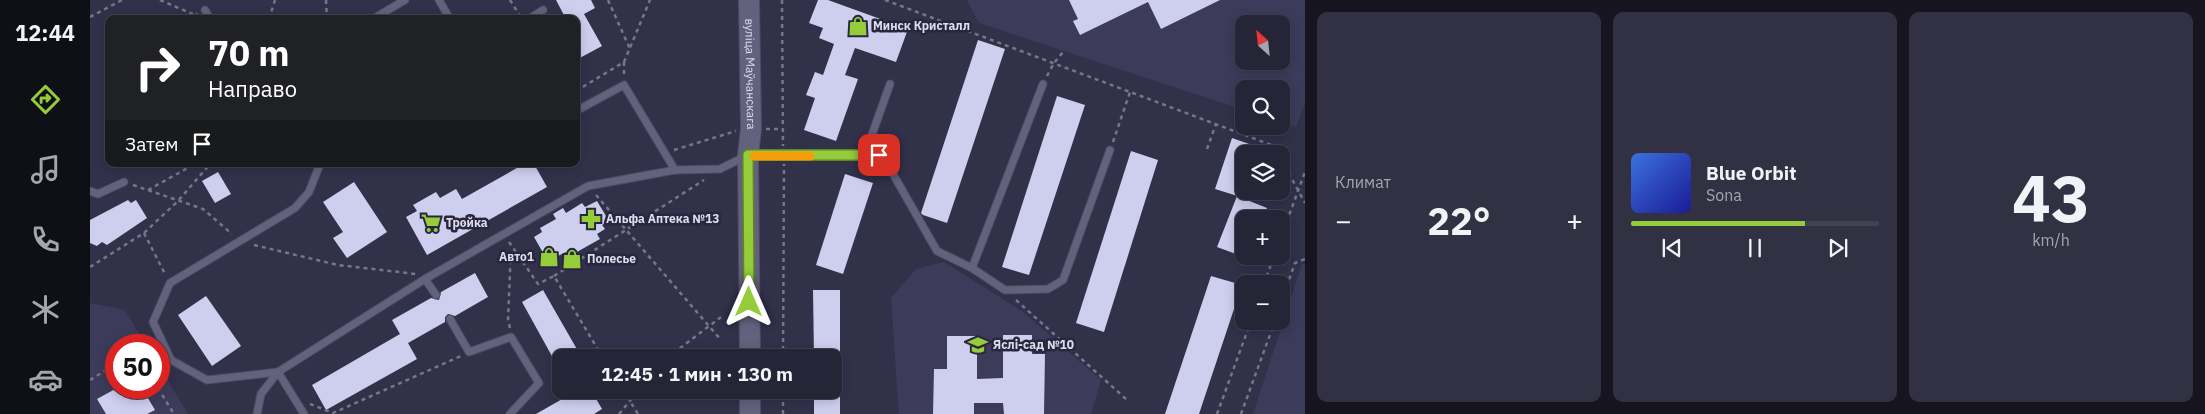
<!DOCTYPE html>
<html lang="ru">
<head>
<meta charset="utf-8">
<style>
  :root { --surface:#262538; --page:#323143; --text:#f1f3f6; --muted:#a4a5ae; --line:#424253; --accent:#95cc3a }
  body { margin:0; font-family:"IBM Plex Sans",sans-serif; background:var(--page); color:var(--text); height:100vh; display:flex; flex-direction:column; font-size:19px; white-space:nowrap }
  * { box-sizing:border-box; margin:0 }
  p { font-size:16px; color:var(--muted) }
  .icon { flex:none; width:28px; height:28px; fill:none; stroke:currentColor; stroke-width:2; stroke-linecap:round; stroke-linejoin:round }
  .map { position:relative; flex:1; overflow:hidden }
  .drawer { display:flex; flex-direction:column; gap:12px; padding:12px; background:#15141f; width:900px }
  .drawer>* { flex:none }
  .banner { position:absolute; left:15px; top:15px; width:475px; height:152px; border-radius:10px; box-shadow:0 2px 12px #0003,0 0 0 1px var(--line); background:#202124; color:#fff; overflow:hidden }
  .needle { width:32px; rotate:333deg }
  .fabs { position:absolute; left:1145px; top:15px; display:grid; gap:10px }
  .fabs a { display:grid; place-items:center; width:55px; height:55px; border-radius:10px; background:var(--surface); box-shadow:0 2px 12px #0003,0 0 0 1px var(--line); font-size:25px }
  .speed { position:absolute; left:15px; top:334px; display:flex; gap:10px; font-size:25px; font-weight:700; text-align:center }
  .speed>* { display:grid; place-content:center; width:65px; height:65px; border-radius:50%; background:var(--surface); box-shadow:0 2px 12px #0003,0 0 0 1px var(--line); line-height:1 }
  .speed .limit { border:8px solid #d22; background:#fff; color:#111 }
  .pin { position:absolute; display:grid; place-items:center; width:42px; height:42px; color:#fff; margin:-21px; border-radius:10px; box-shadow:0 2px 8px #0006 }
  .me { position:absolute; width:55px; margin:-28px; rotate:0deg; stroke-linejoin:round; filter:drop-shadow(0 0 4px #0008) }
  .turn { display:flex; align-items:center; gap:18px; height:105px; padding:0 20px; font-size:22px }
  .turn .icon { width:65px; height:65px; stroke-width:2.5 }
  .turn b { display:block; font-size:35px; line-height:42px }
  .then { display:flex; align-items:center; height:48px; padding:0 20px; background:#0003; gap:10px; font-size:19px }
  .big { font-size:38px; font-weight:800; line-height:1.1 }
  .drawer .tile { flex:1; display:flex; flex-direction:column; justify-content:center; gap:8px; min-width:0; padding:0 18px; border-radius:10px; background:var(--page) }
  .drawer .dial { align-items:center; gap:0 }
  .dial b { font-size:65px; line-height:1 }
  .song { display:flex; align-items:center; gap:15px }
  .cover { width:60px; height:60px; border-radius:8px; background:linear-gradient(135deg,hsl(220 70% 55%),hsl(240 70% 35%)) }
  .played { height:5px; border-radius:2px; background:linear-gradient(90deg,var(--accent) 70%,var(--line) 70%) }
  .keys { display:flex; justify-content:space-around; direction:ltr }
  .heat { display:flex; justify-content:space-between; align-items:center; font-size:28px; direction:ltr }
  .drawer .tiles { flex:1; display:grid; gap:12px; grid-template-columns:repeat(3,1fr) }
  .trip { position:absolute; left:462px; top:349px; width:290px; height:50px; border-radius:10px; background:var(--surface); box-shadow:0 2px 12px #0003,0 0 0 1px var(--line); font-weight:800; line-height:50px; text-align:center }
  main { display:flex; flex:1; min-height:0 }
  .dock { display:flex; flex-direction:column; width:90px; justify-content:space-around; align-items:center; background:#0f0f16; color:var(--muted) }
  .dock .icon { width:35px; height:35px }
  .dock .on { color:var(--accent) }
  .dock b { font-size:22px; color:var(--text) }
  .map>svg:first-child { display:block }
  .built { fill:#3c3b5a; fill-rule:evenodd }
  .building { fill:#ceceee }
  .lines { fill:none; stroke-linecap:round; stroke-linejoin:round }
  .service-casing { stroke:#4d4c60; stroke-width:9 }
  .secondary-casing { stroke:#4d4c60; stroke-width:22 }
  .path { stroke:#76768b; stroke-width:2.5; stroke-dasharray:4 4; stroke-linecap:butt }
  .service { stroke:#63627e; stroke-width:7 }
  .secondary { stroke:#63627e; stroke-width:20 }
  .route-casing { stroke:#618526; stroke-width:12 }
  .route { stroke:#95cc3a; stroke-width:9 }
  .slow { stroke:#f59e0b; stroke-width:9 }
  .labels { text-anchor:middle; stroke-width:5; stroke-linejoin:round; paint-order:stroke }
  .poi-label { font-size:12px; font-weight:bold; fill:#dddded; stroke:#28273f; text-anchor:start }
  .street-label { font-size:12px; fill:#dddded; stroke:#28273f }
</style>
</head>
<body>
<main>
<nav class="dock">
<b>12:44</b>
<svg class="icon on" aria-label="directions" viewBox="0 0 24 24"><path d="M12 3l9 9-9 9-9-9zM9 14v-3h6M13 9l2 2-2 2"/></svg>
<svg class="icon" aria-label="music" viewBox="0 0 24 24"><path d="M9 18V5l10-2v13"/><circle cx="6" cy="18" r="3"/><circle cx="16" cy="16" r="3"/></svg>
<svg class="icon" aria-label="phone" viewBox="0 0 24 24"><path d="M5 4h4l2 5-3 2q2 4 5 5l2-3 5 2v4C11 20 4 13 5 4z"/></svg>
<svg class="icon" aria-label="climate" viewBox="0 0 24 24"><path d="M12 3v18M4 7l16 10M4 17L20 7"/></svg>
<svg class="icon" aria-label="car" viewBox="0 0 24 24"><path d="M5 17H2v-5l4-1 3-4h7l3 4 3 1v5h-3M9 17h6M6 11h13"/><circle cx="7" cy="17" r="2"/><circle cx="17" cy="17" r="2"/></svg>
</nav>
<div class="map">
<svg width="1215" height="414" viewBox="0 0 1215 414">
  <rect width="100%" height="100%" fill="#32314a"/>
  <g class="built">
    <path d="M 877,0 L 1215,0 L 1215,104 L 1206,127 L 1191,122 L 1191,89 L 1154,89 L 1154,110 L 889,23 ZM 1154,24 L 1191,24 L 1191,61 L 1154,61 Z"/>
    <path d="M 854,262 L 932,311 L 1011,380 L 1001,414 L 809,414 L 801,298 L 826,269 Z"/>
    <path d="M 1212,264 L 1215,265 L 1215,414 L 1163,414 Z"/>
    <path d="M 0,303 L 35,310 L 56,345 L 26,345 L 26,388 L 69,388 L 69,366 L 98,414 L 0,414 Z"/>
  </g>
  <g class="building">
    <path d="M 466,0 L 501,0 L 505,8 L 494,14 L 512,46 L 486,60 L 486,19 L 476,19 Z"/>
    <path d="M 728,0 L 738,0 L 818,29 L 806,62 L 765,48 L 755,75 L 768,79 L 746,141 L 714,130 L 725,98 L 716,95 L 725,72 L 733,75 L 744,44 L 729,38 L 733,28 L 719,23 Z"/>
    <path d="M 979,0 L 1130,0 L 1071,29 L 1058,2 L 990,35 L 983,21 L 988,19 Z"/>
    <path d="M 888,40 L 915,49 L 857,223 L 833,215 L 831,213 Z"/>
    <path d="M 967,96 L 995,105 L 939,275 L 912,267 Z"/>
    <path d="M 1142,138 L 1182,152 L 1182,154 L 1154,154 L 1154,198 L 1125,189 Z"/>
    <path d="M 1041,151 L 1068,160 L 1014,332 L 986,323 Z"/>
    <path d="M 434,164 L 444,164 L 457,187 L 337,255 L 316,217 L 327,211 L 323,205 L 346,192 L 350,198 L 366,189 L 372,199 Z"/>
    <path d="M 128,172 L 141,194 L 125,203 L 112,181 Z"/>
    <path d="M 755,174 L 783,183 L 753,274 L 726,265 Z"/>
    <path d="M 264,182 L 297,232 L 257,258 L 243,238 L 253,232 L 233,202 Z"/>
    <path d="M 1147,196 L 1177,208 L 1173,219 L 1154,219 L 1154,257 L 1127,247 Z"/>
    <path d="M 38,200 L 41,203 L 46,200 L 57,218 L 17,245 L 12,242 L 7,246 L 0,243 L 0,220 Z"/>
    <path d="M 507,201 L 519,221 L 512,225 L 515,229 L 507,234 L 510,239 L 478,257 L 476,252 L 466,257 L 464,253 L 456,258 L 444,237 L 452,232 L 450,228 L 466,219 L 463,214 L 473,208 L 476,213 L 492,203 L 495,207 Z"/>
    <path d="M 385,273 L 398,297 L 365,316 L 358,314 L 355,317 L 355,322 L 318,343 L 327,359 L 236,410 L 222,385 L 310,334 L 302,320 L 341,298 L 349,300 L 351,292 Z"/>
    <path d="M 1121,276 L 1152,285 L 1109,414 L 1075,414 Z"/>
    <path d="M 453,290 L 492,358 L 463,358 L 432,302 Z"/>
    <path d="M 723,290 L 750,290 L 750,358 L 724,358 Z"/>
    <path d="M 116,296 L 151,346 L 122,366 L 88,315 Z"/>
    <path d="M 913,335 L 942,335 L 942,354 L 955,354 L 954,414 L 914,414 L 913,403 L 884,403 L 884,414 L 843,414 L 844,369 L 857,369 L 857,336 L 887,336 L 887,379 L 913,378 Z"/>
    <path d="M 27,388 L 52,388 L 65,410 L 57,414 L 16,414 L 7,399 Z"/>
    <path d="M 488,390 L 501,390 L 512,409 L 504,414 L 446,414 Z"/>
    <rect x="724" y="390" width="26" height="24"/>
  </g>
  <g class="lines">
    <defs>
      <g id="service">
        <path d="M 349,0 L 360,19"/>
        <path d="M 115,10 L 120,19"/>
        <path d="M 283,19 L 315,0"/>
        <path d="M 439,19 L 453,10"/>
        <path d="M 486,111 L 534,85 L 585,170"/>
        <path d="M 789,155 L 779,143 L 800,84"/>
        <path d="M 0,191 L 8,194 L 34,182"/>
        <path d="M 882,268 L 953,84"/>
        <path d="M 335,279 L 346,295"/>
        <path d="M 360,319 L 379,352 L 421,337 L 449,383 L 420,414"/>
        <path d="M 167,414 L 171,394 L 188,372 L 335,279 L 498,186 L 585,170 L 630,169 L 658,155 L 789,155 L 799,167 L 847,251 L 882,268 L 915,290 L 958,289 L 973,280 L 1020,150"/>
        <path d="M 214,414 L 188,372 L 117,380 L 81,360 L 63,322 L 80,283 L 205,208 L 219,192 L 230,164"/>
      </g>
      <g id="secondary">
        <path id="s1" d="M 659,0 L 661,129 L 658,155 L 660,358"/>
        <path d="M 660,390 L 660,414"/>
      </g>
    </defs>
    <use href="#service" class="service-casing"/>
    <use href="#secondary" class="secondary-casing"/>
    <g class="path">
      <path d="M 70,0 L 105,15 L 107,13"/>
      <path d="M 236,0 L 237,19"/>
      <path d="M 420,0 L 430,16"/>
      <path d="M 518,0 L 540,49"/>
      <path d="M 692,0 L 693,146"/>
      <path d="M 795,0 L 1184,146 L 1188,154"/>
      <path d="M 0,17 L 32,0"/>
      <path d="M 179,19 L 185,0"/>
      <path d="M 534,62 L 534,76"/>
      <path d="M 957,76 L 964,63 L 973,52"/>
      <path d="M 486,91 L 534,62 L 560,0"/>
      <path d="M 676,129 L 692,129"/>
      <path d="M 1023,142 L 1040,92"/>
      <path d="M 1117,149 L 1126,124"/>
      <path d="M 584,150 L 646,131"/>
      <path d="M 1191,159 L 1215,203"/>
      <path d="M 43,185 L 113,209 L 142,234"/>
      <path d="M 58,190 L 105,164"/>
      <path d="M 506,195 L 631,340"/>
      <path d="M 54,233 L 75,274"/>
      <path d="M 1191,237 L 1215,172"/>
      <path d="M 419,242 L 448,284 L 464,276 L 513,358"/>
      <path d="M 164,245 L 248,265 L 326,274"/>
      <path d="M 0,267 L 54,233 L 88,201 L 120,164"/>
      <path d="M 464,276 L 614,180"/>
      <path d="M 1174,284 L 1184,256"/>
      <path d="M 926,300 L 1036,399"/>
      <path d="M 1191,302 L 1205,263 L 1215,259"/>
      <path d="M 420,328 L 418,319 L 421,249"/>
      <path d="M 577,358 L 631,317"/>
      <path d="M 693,358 L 694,164"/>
      <path d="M 0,380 L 26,364"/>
      <path d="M 68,388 L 84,414"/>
      <path d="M 533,390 L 548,414"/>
      <path d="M 220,404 L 243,413 L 371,356"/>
      <path d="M 529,414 L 549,390"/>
      <path d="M 693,414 L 693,390"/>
      <path d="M 1127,414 L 1161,321"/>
      <path d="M 1151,414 L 1185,321"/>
    </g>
    <use href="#service" class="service"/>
    <use href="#secondary" class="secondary"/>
  </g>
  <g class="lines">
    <defs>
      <path id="route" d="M 659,302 L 658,155 L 789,155"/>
    </defs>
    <use href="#route" class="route-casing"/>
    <use href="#route" class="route"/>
    <path class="slow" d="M 664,156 L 720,156"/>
  </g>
  <defs>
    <symbol id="shop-bare" viewBox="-9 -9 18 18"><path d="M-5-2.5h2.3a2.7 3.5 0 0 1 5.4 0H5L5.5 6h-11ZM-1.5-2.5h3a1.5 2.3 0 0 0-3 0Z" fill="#95cc3a" stroke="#28273f" stroke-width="2.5" paint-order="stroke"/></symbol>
    <symbol id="pharmacy-bare" viewBox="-9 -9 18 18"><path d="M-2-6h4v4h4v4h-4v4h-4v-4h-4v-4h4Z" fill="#95cc3a" stroke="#28273f" stroke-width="2.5" paint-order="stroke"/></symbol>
    <symbol id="supermarket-bare" viewBox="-9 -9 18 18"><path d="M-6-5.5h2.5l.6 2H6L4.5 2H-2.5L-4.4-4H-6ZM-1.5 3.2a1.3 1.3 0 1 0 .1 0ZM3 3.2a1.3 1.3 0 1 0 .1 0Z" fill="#95cc3a" stroke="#28273f" stroke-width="2.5" paint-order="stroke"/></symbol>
    <symbol id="school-bare" viewBox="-9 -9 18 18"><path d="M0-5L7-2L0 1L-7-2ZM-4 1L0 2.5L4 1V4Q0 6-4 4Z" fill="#95cc3a" stroke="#28273f" stroke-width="2.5" paint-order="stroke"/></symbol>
  </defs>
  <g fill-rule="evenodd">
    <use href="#shop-bare" x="754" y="12" width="28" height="28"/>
    <use href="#pharmacy-bare" x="487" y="205" width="28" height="28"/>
    <use href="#supermarket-bare" x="327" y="209" width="28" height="28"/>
    <use href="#shop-bare" x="445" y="243" width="28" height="28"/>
    <use href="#shop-bare" x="468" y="245" width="28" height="28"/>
    <use href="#school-bare" x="874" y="331" width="28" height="28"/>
  </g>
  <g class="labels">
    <g class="poi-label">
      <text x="783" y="30">Минск Кристалл</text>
      <text x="516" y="223">Альфа Аптека №13</text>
      <text x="356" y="227">Тройка</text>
      <text x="444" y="261" text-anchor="end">Авто1</text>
      <text x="497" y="263">Полесье</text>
      <text x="903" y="349">Яслі-сад №10</text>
    </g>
    <g class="street-label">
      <text dy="4" stroke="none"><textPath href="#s1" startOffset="74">вуліца Маўчанскага</textPath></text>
    </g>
  </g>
</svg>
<div class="fabs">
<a><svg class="needle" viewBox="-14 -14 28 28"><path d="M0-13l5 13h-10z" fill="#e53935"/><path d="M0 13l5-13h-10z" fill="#a4a5ae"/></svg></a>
<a><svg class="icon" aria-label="search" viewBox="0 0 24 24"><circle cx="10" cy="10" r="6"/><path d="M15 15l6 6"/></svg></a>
<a><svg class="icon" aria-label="layers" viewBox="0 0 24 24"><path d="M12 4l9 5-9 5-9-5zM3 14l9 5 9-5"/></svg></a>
<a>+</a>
<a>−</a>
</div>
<div class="speed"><div class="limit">50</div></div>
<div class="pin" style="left:789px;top:155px;background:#d93025"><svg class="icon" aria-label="arrive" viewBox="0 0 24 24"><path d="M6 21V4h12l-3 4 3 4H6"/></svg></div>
<svg class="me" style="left:659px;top:302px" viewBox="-20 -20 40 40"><path d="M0-17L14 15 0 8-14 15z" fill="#95cc3a" stroke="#fff" stroke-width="4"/></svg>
<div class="trip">12:45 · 1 мин · 130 m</div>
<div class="banner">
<div class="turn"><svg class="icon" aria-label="right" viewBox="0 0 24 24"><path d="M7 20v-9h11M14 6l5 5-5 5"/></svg><div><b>70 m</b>Направо</div></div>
<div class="then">Затем<svg class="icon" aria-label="arrive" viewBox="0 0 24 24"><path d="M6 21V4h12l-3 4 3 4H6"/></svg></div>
</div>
</div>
<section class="drawer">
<div class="tiles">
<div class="tile"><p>Климат</p>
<div class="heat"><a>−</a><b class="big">22°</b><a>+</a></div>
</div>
<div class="tile">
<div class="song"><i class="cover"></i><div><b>Blue Orbit</b><p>Sona</p></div></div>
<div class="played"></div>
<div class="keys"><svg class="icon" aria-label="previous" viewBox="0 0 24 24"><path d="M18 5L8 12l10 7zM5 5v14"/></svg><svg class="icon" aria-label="pause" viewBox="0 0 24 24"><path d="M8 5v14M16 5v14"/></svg><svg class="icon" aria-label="next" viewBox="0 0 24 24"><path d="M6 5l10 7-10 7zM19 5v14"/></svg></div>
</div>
<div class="tile dial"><b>43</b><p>km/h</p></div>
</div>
</section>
</main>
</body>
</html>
